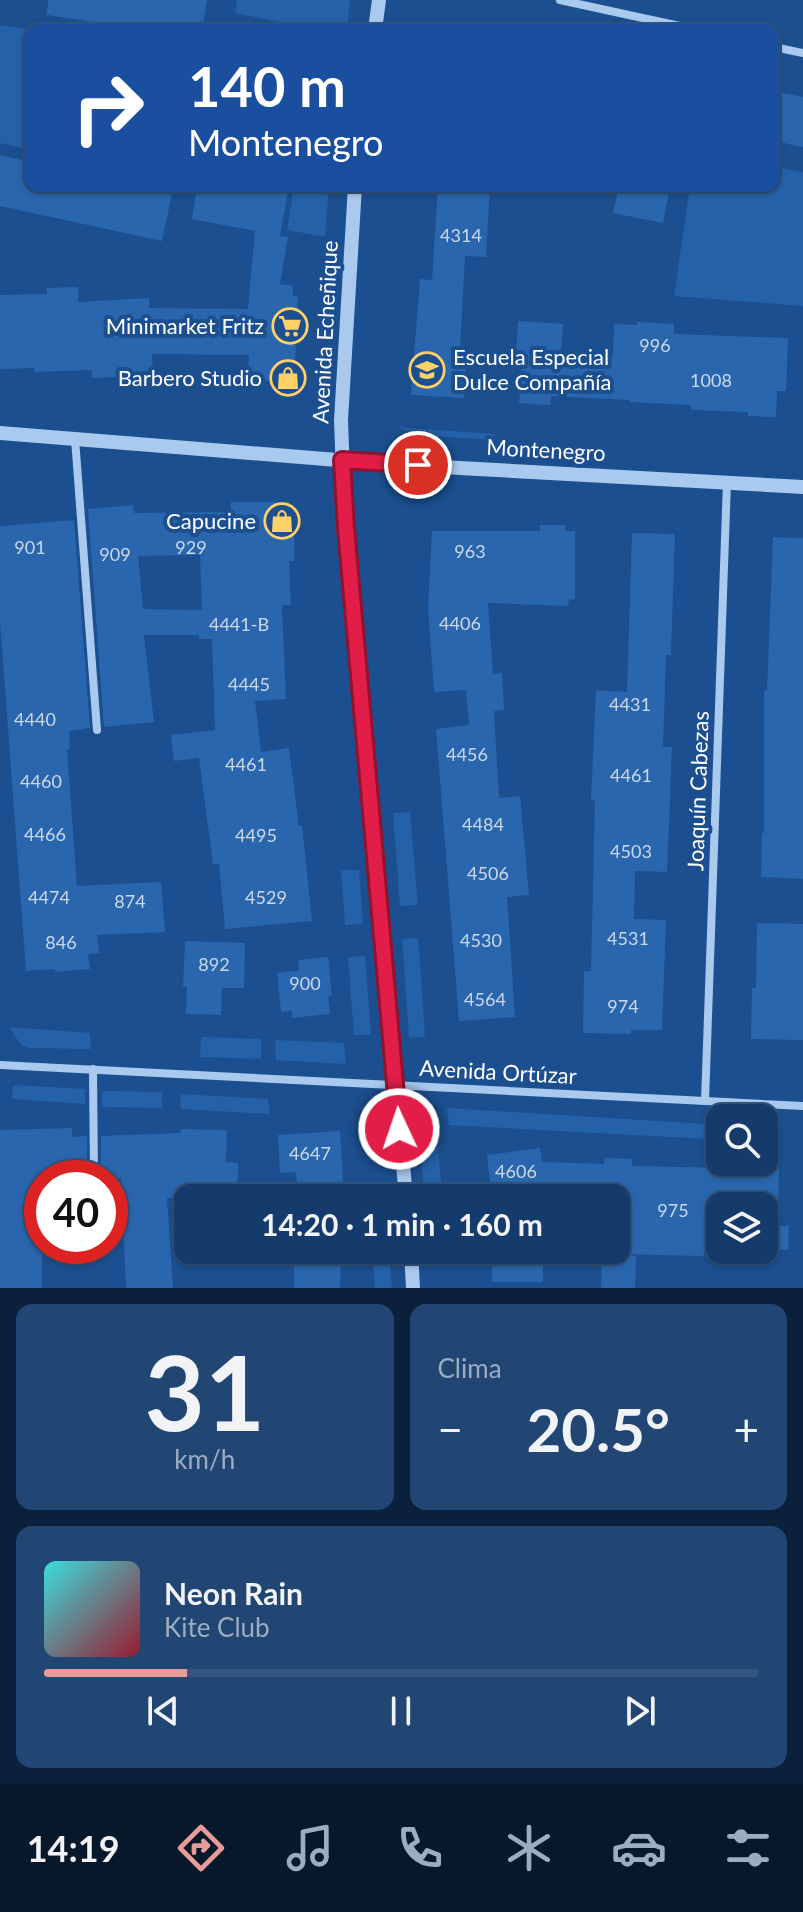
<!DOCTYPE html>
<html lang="es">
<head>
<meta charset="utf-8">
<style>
  :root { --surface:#143b6b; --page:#214673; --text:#f1f3f6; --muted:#9dadc1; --line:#33557e; --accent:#e69b98 }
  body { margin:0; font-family:Lato,sans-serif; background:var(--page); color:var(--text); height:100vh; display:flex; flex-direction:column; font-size:30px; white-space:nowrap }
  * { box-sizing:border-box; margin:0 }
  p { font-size:26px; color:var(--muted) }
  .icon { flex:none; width:44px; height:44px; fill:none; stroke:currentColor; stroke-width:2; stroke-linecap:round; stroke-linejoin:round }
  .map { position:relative; height:1288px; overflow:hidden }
  .panel { display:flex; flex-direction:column; gap:16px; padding:16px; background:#0b203b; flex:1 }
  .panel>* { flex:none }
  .hud { position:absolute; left:24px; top:24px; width:756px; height:168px; border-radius:16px; box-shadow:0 2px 6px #0004,0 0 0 2px var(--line); background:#1a4fa0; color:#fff; overflow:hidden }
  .controls { position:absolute; left:706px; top:1104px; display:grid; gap:16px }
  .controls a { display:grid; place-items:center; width:72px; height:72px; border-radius:16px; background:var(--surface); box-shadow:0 2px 6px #0004,0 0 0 2px var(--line); font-size:40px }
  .speed { position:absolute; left:24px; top:1160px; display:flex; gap:16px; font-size:40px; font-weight:700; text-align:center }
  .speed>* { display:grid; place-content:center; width:104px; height:104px; border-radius:50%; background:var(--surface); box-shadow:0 2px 6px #0004,0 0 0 2px var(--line); line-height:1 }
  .speed .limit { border:12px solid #d22; background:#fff; color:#111 }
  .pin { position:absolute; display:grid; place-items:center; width:68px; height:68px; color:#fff; margin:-34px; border:4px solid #fff; border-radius:50%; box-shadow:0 2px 8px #0007 }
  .me { position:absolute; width:88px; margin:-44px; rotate:357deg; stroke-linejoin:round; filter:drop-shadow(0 0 6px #0008) }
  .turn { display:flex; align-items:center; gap:28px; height:168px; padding:0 32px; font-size:36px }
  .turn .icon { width:104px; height:104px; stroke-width:2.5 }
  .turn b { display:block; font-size:56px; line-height:68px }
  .big { font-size:60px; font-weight:700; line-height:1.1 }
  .panel .tile { flex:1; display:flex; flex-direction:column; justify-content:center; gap:12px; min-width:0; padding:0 28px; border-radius:16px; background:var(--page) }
  .panel .dial { align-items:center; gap:0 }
  .dial b { font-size:104px; line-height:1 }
  .song { display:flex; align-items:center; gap:24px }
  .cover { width:96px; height:96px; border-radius:12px; background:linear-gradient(135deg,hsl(180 70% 55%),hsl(350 70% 35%)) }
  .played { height:8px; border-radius:4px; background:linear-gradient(90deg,var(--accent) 20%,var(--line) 20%) }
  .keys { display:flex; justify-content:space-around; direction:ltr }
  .heat { display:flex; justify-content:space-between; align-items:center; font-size:44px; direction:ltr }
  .panel .tiles { flex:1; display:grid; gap:16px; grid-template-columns:1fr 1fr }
  .tile:last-child { grid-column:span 2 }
  .trip { position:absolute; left:174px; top:1184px; width:456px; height:80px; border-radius:16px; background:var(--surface); box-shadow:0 2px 6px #0004,0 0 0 2px var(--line); font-weight:700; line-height:80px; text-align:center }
  .menu { display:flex; height:128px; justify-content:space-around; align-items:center; background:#08182b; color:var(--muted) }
  .menu .icon { width:56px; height:56px }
  .menu .active { color:var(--accent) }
  .menu b { font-size:36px; color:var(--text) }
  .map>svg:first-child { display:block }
  .green { fill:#2461a8 }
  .building { fill:#2a66ad; fill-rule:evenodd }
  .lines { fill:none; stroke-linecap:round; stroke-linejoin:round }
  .minor { stroke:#a9c9ee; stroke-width:8 }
  .tertiary { stroke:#a9c9ee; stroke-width:14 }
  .route-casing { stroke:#92132f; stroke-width:20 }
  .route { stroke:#e11d48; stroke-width:14 }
  .labels { text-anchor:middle; stroke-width:8; stroke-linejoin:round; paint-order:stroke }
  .number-label { font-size:18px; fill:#cad9ea }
  .poi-label { font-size:22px; fill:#fff; stroke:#1b4f8f; text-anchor:end }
  .street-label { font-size:22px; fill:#fff; stroke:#1b4f8f }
</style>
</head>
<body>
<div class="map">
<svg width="803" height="1288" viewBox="0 0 803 1288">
  <rect width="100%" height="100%" fill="#1b4f8f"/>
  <g class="green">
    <path d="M 237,0 L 350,0 L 347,30 L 320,30 L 235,13 Z"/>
    <path d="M 0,25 L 33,30 L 30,30 L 30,150 L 0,143 Z"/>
    <path d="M 774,167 L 803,172 L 803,306 L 674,296 L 690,186 L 774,186 Z"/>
    <path d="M 294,186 L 329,186 L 325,237 L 287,230 Z"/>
    <path d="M 396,427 L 494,434 L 494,440 L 417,435 Z"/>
    <path d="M 410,812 L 418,905 L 400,906 L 393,813 Z"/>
    <path d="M 341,870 L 359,870 L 363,924 L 345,925 Z"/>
    <path d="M 418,938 L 425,1037 L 409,1038 L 402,939 Z"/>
    <path d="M 365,956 L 371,1035 L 354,1035 L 348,957 Z"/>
    <path d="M 9,1027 L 90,1033 L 91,1049 L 31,1048 L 21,1045 Z"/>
    <path d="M 201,1037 L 261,1039 L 261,1059 L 200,1057 Z"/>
    <path d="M 275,1040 L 344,1043 L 346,1064 L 276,1060 Z"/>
    <path d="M 13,1085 L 85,1089 L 85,1104 L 12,1099 Z"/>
    <path d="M 102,1091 L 162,1092 L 162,1108 L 102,1107 Z"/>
    <path d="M 180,1094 L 268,1099 L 270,1114 L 181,1109 Z"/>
    <path d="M 447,1108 L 707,1124 L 708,1139 L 449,1125 Z"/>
    <path d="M 419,1135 L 437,1137 L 442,1193 L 424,1193 Z"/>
    <path d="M 372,1250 L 389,1250 L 392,1288 L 375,1288 Z"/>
  </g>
  <g class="building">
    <path d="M 48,0 L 207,0 L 202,30 L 145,30 L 47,15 Z"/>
    <path d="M 774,91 L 803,97 L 803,147 L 774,141 Z"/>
    <path d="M 0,155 L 30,162 L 30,186 L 141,186 L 172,193 L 162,241 L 0,206 Z"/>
    <path d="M 197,186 L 289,186 L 280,236 L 288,237 L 280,284 L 293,286 L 293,296 L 298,297 L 294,381 L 247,380 L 249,355 L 152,354 L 153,375 L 92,378 L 92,370 L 34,372 L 34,368 L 0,369 L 0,295 L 47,294 L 47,288 L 78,287 L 78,302 L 149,298 L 149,308 L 248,309 L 255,231 L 192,219 Z"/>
    <path d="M 438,186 L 490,186 L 486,257 L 465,256 L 460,348 L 467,349 L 464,398 L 411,395 L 420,279 L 432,280 Z"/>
    <path d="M 619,186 L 670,186 L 663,223 L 613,213 Z"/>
    <path d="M 518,321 L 563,324 L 561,354 L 613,357 L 614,324 L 637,325 L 637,322 L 674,324 L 674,334 L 788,338 L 786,391 L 777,391 L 776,417 L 748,416 L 748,412 L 691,410 L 691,405 L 629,402 L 629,400 L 551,396 L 550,405 L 519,403 L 523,353 L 516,352 Z"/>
    <path d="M 231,502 L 275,502 L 276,510 L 294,510 L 294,561 L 289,561 L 291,605 L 282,605 L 286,699 L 255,701 L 261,752 L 289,748 L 299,826 L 302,825 L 312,921 L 225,929 L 219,864 L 213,864 L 199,758 L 174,761 L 171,735 L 215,730 L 212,639 L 199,639 L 199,635 L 144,635 L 154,722 L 104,727 L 88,509 L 133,505 L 134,513 L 231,512 ZM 200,555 L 202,610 L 143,609 L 138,556 Z"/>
    <path d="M 74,520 L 90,728 L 69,731 L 70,749 L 67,750 L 77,886 L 161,882 L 165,932 L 97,935 L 99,953 L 88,954 L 90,969 L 55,972 L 55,969 L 26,971 L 0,620 L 0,526 Z"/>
    <path d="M 540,525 L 566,525 L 565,531 L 575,531 L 575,600 L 569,599 L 568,606 L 488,603 L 493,674 L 502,673 L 504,710 L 494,711 L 499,798 L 520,796 L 529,895 L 507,897 L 515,1017 L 459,1021 L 436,729 L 469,725 L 466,690 L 434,692 L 428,608 L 432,531 L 540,531 Z"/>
    <path d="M 632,533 L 675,534 L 671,655 L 666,655 L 663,747 L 672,747 L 667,872 L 635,871 L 634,919 L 666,920 L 662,1030 L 631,1030 L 631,1034 L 583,1033 L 584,971 L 591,971 L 595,800 L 591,800 L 596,690 L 627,692 Z"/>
    <path d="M 773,537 L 803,538 L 803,879 L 761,877 L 762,833 L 764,833 L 764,690 L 767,691 Z"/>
    <path d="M 757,923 L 803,924 L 803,1040 L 751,1039 L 752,988 L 756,988 Z"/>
    <path d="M 185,941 L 245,943 L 244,988 L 222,988 L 221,1015 L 186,1014 L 187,986 L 183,987 Z"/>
    <path d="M 328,957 L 332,996 L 328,997 L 330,1014 L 292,1018 L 292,1011 L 281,1012 L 277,973 L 299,970 L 298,960 Z"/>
    <path d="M 72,1128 L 72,1137 L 87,1136 L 87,1178 L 42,1178 L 42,1288 L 0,1288 L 0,1130 Z"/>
    <path d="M 181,1129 L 227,1130 L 226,1162 L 238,1163 L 237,1198 L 167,1198 L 173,1288 L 126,1288 L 121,1178 L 101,1178 L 101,1136 L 181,1133 Z"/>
    <path d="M 340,1131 L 344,1193 L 298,1195 L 296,1172 L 280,1173 L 278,1135 Z"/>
    <path d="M 540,1148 L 542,1162 L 604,1164 L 605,1158 L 632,1159 L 632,1166 L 779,1169 L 778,1206 L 706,1206 L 704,1256 L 616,1254 L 616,1198 L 492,1198 L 487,1155 Z"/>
    <path d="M 764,1225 L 789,1226 L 788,1250 L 764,1249 Z"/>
    <path d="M 294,1250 L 341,1250 L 340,1288 L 294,1288 Z"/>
    <path d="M 492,1250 L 533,1250 L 534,1256 L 543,1256 L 543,1282 L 492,1282 Z"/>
    <path d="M 602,1254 L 636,1256 L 635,1288 L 601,1288 Z"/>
  </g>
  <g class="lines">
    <g class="minor">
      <path d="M 560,0 L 698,30"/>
      <path d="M 774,47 L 803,53"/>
      <path d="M 75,439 L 97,730"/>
      <path d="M 0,1065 L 803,1106"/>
      <path d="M 93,1069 L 94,1178"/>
      <path d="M 705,1101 L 727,482"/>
    </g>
    <g class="tertiary">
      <path d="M 375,30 L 379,0"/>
      <path d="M 355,186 L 341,420 L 344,503 L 406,1198"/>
      <path d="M 0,433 L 387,464 L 803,487"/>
      <path d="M 411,1250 L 413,1288"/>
    </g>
  </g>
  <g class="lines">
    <defs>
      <path id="route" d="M 399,1129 L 346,528 L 342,460 L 418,465"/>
    </defs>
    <use href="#route" class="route-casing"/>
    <use href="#route" class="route"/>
  </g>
  <defs>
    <symbol id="supermarket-ring" viewBox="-11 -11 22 22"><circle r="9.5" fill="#1b4f8f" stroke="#ffd166" stroke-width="1.5"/><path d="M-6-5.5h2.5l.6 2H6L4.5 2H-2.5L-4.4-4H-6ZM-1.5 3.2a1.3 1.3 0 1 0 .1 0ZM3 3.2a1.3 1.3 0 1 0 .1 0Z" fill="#ffd166"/></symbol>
    <symbol id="school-ring" viewBox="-11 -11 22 22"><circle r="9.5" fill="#1b4f8f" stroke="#ffd166" stroke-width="1.5"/><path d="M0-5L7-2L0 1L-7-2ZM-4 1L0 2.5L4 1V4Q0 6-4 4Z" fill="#ffd166"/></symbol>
    <symbol id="shop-ring" viewBox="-11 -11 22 22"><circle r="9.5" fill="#1b4f8f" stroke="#ffd166" stroke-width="1.5"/><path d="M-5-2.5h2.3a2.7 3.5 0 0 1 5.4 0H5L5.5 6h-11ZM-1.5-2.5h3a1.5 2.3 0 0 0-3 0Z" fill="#ffd166"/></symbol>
  </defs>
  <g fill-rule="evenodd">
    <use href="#supermarket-ring" x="270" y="306" width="40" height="40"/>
    <use href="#school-ring" x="407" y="350" width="40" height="40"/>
    <use href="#shop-ring" x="268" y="358" width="40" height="40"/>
    <use href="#shop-ring" x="262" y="501" width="40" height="40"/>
  </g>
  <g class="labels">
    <g class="number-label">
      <text x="461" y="242">4314</text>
      <text x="655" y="352">996</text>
      <text x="711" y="387">1008</text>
      <text x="30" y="554">901</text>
      <text x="191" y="554">929</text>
      <text x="470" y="558">963</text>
      <text x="115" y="561">909</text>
      <text x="460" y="630">4406</text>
      <text x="239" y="631">4441-B</text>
      <text x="249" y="691">4445</text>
      <text x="630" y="711">4431</text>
      <text x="35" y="726">4440</text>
      <text x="467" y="761">4456</text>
      <text x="246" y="771">4461</text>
      <text x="631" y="782">4461</text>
      <text x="41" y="788">4460</text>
      <text x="483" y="831">4484</text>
      <text x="45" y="841">4466</text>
      <text x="256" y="842">4495</text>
      <text x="631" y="858">4503</text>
      <text x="488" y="880">4506</text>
      <text x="49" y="904">4474</text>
      <text x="266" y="904">4529</text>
      <text x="130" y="908">874</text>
      <text x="628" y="945">4531</text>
      <text x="481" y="947">4530</text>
      <text x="61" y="949">846</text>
      <text x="214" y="971">892</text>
      <text x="305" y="990">900</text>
      <text x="485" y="1006">4564</text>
      <text x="623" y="1013">974</text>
      <text x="310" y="1160">4647</text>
      <text x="516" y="1178">4606</text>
      <text x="673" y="1217">975</text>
    </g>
    <g class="poi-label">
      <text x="264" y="334">Minimarket Fritz</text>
      <text x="453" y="365" text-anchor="start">Escuela Especial<tspan x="453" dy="25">Dulce Compañía</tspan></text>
      <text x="262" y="386">Barbero Studio</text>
      <text x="256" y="529">Capucine</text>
    </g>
    <g class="street-label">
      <text transform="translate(325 332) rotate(-87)" y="8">Avenida Echeñique</text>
      <text transform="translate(546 450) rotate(3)" y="8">Montenegro</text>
      <text transform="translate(698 791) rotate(-88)" y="8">Joaquín Cabezas</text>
      <text transform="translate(498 1072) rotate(3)" y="8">Avenida Ortúzar</text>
    </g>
  </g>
</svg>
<div class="controls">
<a><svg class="icon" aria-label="search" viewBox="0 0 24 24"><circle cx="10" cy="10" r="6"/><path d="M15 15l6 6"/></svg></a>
<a><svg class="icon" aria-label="layers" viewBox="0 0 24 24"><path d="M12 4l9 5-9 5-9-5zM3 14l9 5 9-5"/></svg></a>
</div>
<div class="speed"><div class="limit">40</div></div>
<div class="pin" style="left:418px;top:465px;background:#d93025"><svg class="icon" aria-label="arrive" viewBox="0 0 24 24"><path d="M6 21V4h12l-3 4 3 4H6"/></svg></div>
<svg class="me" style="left:399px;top:1129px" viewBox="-20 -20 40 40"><circle r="17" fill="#e11d48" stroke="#fff" stroke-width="3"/><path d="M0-11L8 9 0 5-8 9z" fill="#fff"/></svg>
<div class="trip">14:20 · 1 min · 160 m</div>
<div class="hud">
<div class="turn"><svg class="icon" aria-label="right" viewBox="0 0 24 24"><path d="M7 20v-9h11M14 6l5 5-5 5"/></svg><div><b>140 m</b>Montenegro</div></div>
</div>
</div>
<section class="panel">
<div class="tiles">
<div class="tile dial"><b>31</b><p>km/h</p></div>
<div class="tile"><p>Clima</p>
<div class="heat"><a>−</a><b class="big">20.5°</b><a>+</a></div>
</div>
<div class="tile">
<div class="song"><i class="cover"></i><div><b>Neon Rain</b><p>Kite Club</p></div></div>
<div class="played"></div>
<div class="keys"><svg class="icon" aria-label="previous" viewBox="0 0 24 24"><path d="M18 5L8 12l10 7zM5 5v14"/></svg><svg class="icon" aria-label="pause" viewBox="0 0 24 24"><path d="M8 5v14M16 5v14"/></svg><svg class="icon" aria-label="next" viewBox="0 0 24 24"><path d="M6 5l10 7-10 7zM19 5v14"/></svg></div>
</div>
</div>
</section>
<nav class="menu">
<b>14:19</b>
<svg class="icon active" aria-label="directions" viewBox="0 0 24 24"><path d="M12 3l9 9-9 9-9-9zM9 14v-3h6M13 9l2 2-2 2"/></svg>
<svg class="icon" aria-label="music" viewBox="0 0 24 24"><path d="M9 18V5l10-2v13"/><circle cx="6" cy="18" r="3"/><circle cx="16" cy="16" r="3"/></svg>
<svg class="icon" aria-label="phone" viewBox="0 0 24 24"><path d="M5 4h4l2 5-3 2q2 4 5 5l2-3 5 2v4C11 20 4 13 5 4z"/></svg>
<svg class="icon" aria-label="climate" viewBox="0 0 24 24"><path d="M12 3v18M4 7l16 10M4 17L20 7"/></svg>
<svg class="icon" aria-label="car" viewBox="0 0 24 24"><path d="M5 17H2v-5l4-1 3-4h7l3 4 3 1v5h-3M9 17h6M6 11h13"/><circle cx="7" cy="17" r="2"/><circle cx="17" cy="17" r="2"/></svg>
<svg class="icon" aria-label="filters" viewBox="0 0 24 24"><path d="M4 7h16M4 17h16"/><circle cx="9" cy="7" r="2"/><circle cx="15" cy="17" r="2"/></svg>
</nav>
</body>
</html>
